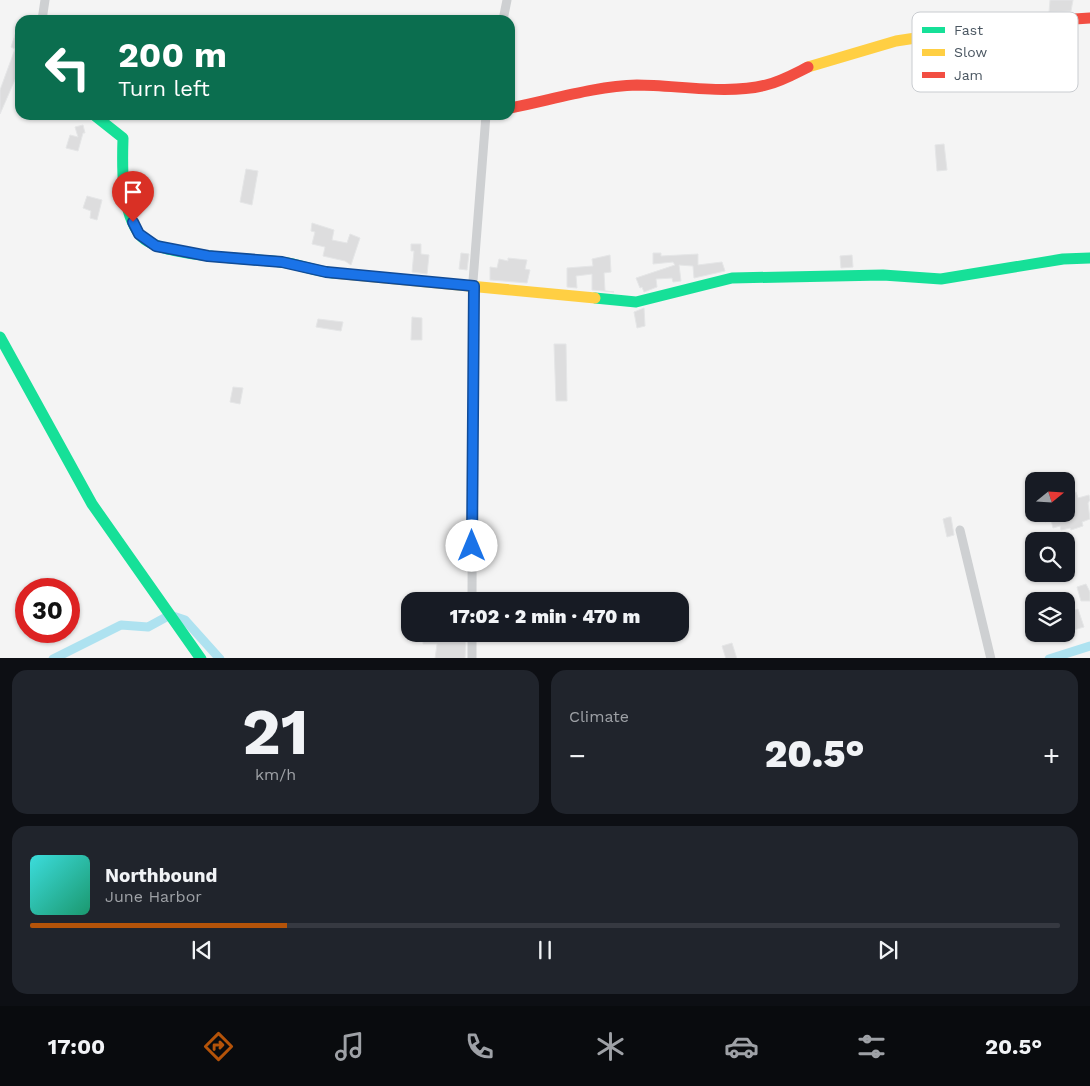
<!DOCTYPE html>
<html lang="en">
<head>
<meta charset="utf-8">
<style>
  :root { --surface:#171b24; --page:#20242c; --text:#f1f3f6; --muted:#9ea1a6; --line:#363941; --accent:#b45309 }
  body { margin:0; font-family:"Work Sans",sans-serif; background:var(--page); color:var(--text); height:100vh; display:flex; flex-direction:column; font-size:19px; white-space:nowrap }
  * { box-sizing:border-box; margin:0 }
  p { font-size:16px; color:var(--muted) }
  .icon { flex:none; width:28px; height:28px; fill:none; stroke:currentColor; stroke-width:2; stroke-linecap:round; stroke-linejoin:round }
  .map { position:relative; height:658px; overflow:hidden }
  .side { display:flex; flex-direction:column; gap:12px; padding:12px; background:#0d0f14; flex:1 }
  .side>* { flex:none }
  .hud { position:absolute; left:15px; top:15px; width:500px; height:105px; border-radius:15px; box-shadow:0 1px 4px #0004; background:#0b6e4f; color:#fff; overflow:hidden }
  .needle { width:32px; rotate:72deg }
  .fabs { position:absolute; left:1025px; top:472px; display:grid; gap:10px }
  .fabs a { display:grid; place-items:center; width:50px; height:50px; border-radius:10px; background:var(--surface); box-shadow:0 1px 4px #0004; font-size:25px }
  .speed { position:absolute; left:15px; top:578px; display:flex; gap:10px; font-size:25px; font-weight:700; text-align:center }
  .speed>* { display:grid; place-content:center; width:65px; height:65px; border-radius:50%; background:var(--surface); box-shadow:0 1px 4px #0004; line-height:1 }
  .speed .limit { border:8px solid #d22; background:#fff; color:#111 }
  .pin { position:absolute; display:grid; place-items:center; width:42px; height:42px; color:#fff; margin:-51px -21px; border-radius:50% 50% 50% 0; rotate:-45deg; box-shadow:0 0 5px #0007 }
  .pin .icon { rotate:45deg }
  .me { position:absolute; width:55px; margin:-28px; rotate:0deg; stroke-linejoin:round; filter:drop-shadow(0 0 4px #0008) }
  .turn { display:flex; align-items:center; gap:18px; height:105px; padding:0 20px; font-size:22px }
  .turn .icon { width:65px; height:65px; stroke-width:2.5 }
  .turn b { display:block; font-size:35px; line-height:42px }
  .big { font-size:38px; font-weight:800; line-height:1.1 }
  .side .card { flex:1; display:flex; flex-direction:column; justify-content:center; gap:8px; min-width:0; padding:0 18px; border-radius:15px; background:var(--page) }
  .side .dial { align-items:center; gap:0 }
  .dial b { font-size:65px; line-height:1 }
  .song { display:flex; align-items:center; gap:15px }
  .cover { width:60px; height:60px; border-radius:8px; background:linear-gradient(135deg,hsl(180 70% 55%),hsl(160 70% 35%)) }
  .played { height:5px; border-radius:2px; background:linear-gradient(90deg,var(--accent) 25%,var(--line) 25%) }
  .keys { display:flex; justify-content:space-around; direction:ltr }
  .heat { display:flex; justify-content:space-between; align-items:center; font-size:28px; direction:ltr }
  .side .tiles { flex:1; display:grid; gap:12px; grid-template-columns:1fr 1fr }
  .card:last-child { grid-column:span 2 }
  .trip { position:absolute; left:401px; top:592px; width:288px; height:50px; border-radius:15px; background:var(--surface); box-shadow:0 1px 4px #0004; font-weight:800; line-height:50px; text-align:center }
  .menu { display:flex; height:80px; justify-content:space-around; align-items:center; background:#090b0e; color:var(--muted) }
  .menu .icon { width:35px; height:35px }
  .menu .active { color:var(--accent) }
  .menu b { font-size:22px; color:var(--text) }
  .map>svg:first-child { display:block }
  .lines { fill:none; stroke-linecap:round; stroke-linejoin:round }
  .canal { stroke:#aee2f0; stroke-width:9 }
  .building { fill:#ddddde; stroke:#e5e6e7 }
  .street { stroke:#ced0d2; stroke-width:9 }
  .fast { stroke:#16e098; stroke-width:11 }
  .slow { stroke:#ffcf43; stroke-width:11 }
  .jam { stroke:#f24e42; stroke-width:11 }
  .route-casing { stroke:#114b97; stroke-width:12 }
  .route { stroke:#1a73e8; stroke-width:9 }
  .key { fill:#fff; stroke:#c9ccd0; stroke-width:1 }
  .key-label { font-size:14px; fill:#4a5661 }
</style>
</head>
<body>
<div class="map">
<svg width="1090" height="659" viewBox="0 0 1090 659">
  <rect width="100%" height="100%" fill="#f4f4f4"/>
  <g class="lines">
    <g class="canal">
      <path d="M 53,659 L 121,625 L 148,627 L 170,615 L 185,620 L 220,659"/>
      <path d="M 1049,659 L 1090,646"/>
    </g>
  </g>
  <g class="building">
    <path d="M 1050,0 L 1073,0 L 1071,11 L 1049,12 Z"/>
    <path d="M 19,23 L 20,77 L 17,75 L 0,114 L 0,90 L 15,49 L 11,47 Z"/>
    <path d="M 83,125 L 85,133 L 83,133 L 78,151 L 66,148 L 70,135 L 78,137 L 75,127 Z"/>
    <path d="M 944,144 L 947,170 L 937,171 L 935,145 Z"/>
    <path d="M 246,169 L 258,171 L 252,205 L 240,202 Z"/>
    <path d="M 87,196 L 102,200 L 97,220 L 90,218 L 91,211 L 83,208 Z"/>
    <path d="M 312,223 L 334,230 L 332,240 L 347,243 L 350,234 L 360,238 L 351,265 L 345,261 L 323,256 L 325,247 L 312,244 L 315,232 L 311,231 Z"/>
    <path d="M 411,244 L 421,244 L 421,254 L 429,255 L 427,274 L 412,272 L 414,251 L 411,251 Z"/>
    <path d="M 461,253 L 469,254 L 467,270 L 459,269 Z"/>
    <path d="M 653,253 L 661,253 L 661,256 L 698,254 L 698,265 L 722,262 L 725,271 L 694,278 L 693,266 L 679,265 L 681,281 L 673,282 L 672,278 L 656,279 L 657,287 L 644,292 L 642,287 L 640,288 L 636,278 L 675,265 L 673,262 L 653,264 Z"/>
    <path d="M 610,255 L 611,272 L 604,273 L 605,291 L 614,292 L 592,290 L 592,274 L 576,276 L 577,288 L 567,287 L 567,268 L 593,266 L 592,259 Z"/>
    <path d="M 852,255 L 853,267 L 841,268 L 840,256 Z"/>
    <path d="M 508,258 L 527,260 L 525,269 L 530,270 L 527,283 L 490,280 L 490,267 L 497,268 L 499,259 L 508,261 Z"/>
    <path d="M 644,308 L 645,326 L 637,328 L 634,312 Z"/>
    <path d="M 412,317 L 422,318 L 422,340 L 411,340 Z"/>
    <path d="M 318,319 L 343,322 L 341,331 L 316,327 Z"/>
    <path d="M 554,344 L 566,344 L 567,401 L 556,401 Z"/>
    <path d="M 233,387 L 243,388 L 240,404 L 230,402 Z"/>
    <path d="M 1076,492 L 1078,498 L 1089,495 L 1090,500 L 1088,503 L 1090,519 L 1082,522 L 1083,526 L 1071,530 L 1070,528 L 1061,530 L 1060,526 L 1053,528 L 1051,520 L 1045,522 L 1043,514 L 1066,514 L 1066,495 Z"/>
    <path d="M 949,517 L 951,517 L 954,535 L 947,537 L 943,519 Z"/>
    <path d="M 1086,584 L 1090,592 L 1090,601 L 1081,601 L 1077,587 Z"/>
    <path d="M 1078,609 L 1084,627 L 1070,631 L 1066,613 Z"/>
    <path d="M 423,634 L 466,634 L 465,659 L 435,659 L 437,644 L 423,644 Z"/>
    <path d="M 732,643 L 737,659 L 726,659 L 722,646 Z"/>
  </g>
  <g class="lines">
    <g class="street">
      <path d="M 42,20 L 45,0"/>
      <path d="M 503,20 L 507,0"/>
      <path d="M 960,530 L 991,659"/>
      <path d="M 472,601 L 473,281 L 486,115"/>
      <path d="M 472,659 L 472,634"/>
    </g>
    <g class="fast">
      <path d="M 94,115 L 123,138 C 122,167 121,211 140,235 C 158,258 250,258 281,262 C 298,264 315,271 333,273"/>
      <path d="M 595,298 L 636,302 L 732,278 L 883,275 L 941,279 L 1063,259 L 1090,258"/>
      <path d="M 0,337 L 92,504 L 201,659"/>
    </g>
    <g class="slow">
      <path d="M 808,67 L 896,41 L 1014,23"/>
      <path d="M 333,273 L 595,298"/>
    </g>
    <g class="jam">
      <path d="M 1014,23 L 1090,18"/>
      <path d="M 510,108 C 551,100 595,86 637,85 C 676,85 729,95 766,85 C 782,81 794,74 808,67"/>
    </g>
  </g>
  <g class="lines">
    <defs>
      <path id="route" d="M 133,222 L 139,234 L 156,246 L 208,256 L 282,262 L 326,272 L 474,286 L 472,546"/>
    </defs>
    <use href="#route" class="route-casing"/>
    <use href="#route" class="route"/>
  </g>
  <rect x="912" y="12" width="166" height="80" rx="8" class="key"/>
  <rect x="922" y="27" width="23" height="6" fill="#16e098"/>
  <rect x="922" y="49" width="23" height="7" fill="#ffcf43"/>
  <rect x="922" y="72" width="23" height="6" fill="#f24e42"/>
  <g class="key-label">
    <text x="954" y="35">Fast</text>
    <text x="954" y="57">Slow</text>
    <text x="954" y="80">Jam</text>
  </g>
</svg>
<div class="fabs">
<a><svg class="needle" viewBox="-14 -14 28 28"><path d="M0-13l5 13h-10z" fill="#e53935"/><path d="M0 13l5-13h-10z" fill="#9ea1a6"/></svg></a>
<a><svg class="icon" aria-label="search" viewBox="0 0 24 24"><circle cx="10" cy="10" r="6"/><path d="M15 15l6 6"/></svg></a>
<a><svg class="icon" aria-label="layers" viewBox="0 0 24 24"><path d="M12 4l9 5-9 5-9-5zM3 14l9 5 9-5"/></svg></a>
</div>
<div class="speed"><div class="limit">30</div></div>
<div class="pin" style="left:133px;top:222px;background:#d93025"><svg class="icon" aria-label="arrive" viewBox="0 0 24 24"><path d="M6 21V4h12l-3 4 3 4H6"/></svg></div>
<svg class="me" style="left:472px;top:546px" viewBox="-20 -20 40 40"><circle r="19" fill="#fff"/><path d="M0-13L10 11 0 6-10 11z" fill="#1a73e8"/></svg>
<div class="trip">17:02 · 2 min · 470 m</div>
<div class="hud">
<div class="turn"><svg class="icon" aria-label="left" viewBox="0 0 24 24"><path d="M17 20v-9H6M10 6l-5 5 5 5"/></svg><div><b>200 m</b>Turn left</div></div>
</div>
</div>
<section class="side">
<div class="tiles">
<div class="card dial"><b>21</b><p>km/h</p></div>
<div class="card"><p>Climate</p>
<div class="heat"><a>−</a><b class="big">20.5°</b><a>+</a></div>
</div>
<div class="card">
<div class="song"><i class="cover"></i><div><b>Northbound</b><p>June Harbor</p></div></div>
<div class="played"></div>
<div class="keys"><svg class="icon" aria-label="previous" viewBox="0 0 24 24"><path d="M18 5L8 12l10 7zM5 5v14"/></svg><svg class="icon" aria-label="pause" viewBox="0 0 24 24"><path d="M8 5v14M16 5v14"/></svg><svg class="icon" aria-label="next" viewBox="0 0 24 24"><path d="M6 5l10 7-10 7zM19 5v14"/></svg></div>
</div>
</div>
</section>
<nav class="menu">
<b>17:00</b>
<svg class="icon active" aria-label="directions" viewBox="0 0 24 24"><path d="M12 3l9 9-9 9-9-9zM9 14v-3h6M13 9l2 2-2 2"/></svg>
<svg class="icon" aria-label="music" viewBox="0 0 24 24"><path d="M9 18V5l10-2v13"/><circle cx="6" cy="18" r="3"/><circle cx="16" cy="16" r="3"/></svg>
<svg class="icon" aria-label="phone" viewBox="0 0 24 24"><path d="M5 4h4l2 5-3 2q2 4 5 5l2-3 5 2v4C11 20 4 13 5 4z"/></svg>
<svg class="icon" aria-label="climate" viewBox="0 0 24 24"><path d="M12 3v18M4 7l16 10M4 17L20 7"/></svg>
<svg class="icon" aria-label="car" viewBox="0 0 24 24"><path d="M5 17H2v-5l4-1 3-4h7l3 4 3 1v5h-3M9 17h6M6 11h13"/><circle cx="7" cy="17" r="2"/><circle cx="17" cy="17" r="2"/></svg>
<svg class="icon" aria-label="filters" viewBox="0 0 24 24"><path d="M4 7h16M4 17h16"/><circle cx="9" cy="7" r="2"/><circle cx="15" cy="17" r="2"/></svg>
<b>20.5°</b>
</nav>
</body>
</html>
